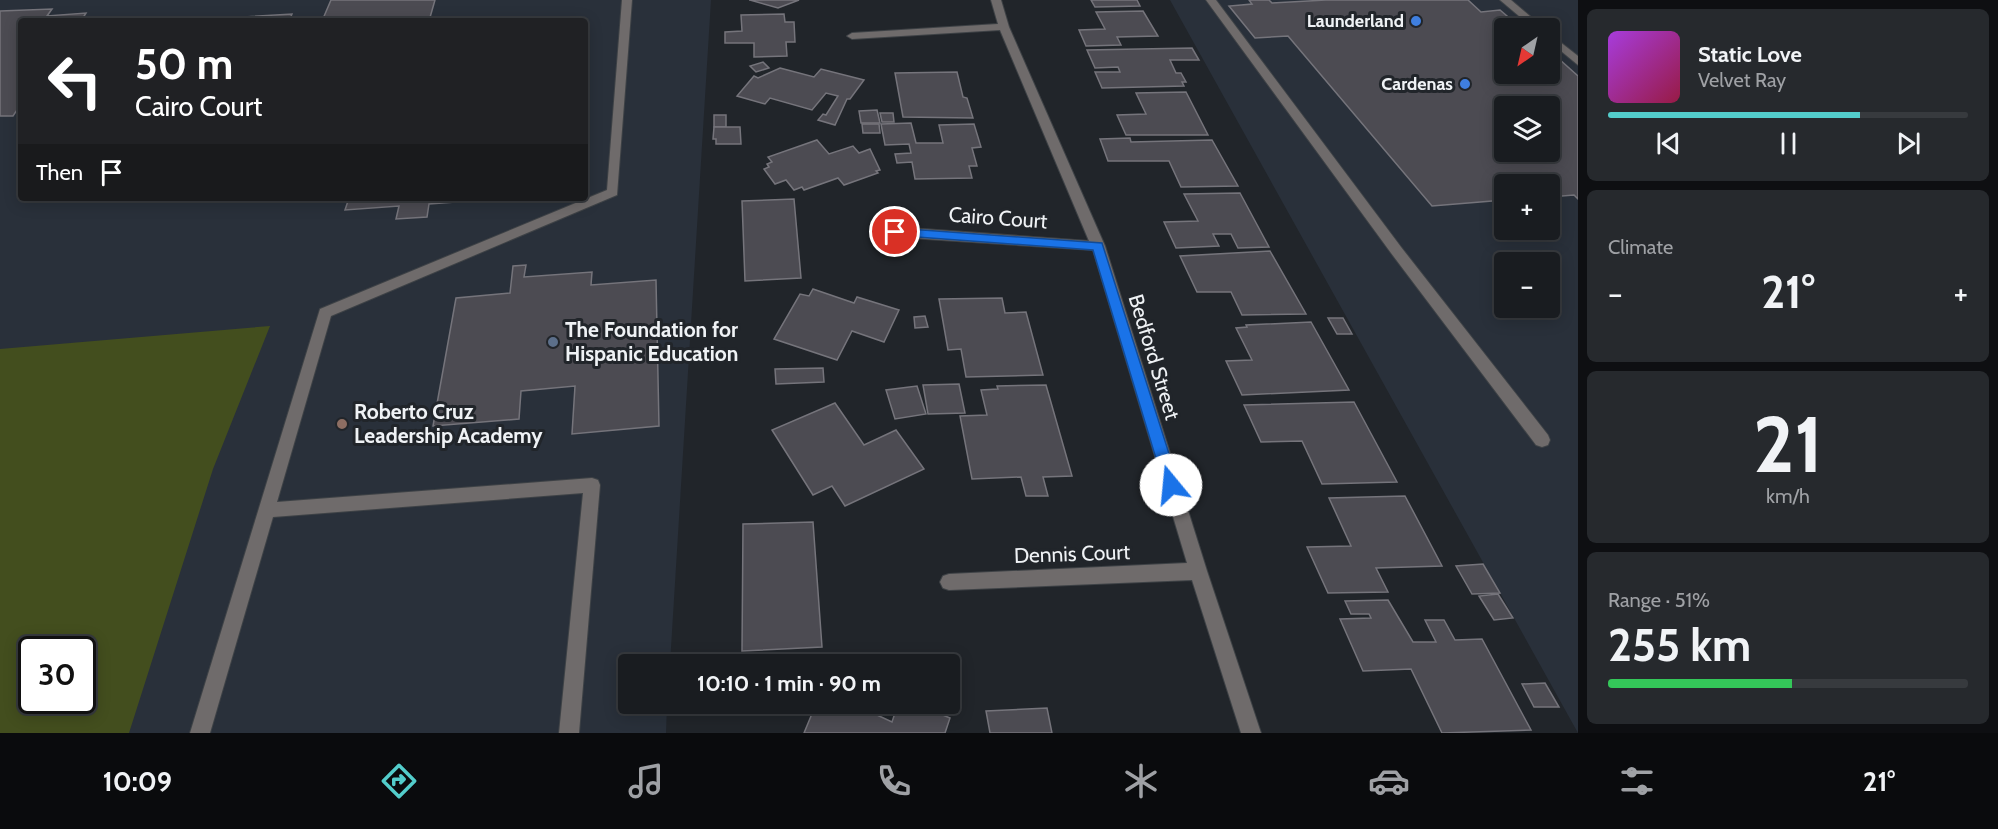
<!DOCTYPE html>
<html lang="en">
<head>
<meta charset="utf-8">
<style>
  :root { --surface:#191c20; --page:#26292d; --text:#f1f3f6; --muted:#9fa1a5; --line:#373a3e; --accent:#53cdcb }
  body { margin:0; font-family:Cabin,sans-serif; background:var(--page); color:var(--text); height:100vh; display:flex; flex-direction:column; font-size:22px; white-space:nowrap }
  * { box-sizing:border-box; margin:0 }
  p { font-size:20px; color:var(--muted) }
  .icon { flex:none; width:33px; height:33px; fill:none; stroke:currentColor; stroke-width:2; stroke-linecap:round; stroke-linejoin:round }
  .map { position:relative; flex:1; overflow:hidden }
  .side { display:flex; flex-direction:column; gap:9px; padding:9px; background:#0e0f12; width:420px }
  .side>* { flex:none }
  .hud { position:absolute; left:18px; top:18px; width:570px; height:183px; border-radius:6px; box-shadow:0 3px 15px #0003,0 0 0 2px var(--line); background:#202124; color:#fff; overflow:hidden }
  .needle { width:39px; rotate:214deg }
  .controls { position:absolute; left:1494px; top:18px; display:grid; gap:12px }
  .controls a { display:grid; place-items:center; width:66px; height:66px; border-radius:6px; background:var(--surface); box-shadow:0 3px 15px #0003,0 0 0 2px var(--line); font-size:30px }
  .speed { position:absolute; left:18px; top:636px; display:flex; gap:12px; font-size:30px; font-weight:700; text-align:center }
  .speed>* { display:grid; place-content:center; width:78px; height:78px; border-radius:50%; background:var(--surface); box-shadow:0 3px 15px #0003,0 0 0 2px var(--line); line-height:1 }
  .speed .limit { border:3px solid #111; border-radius:9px; background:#fff; color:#111 }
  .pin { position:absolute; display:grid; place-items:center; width:51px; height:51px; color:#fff; margin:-26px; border:3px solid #fff; border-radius:50%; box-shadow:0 2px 6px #0007 }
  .me { position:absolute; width:66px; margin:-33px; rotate:343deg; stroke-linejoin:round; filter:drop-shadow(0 0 4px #0008) }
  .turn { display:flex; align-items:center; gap:21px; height:126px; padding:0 18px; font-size:27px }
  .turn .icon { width:78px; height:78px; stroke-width:2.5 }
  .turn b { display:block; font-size:42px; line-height:51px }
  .then { display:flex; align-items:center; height:57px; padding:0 18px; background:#0003; gap:12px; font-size:22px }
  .big { font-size:45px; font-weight:700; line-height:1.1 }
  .side .widget { flex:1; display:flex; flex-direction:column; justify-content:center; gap:9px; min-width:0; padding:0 21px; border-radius:9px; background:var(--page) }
  .side .dial { align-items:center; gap:0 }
  .dial b { font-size:78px; line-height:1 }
  .song { display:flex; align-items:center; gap:18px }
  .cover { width:72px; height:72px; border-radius:9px; background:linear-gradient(135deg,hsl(280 70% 55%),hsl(340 70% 35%)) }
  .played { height:6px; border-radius:3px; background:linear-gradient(90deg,var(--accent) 70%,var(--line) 70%) }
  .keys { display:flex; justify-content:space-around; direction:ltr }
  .heat { display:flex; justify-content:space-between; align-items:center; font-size:33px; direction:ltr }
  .charge { height:9px; border-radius:4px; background:linear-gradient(90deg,#34c759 51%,var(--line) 0) }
  .trip { position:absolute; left:618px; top:654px; width:342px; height:60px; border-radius:6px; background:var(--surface); box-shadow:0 3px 15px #0003,0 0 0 2px var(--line); font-weight:700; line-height:60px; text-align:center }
  .tab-bar { display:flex; height:96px; justify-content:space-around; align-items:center; background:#0a0b0d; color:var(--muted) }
  .tab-bar .icon { width:42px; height:42px }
  .tab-bar .current { color:var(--accent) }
  .tab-bar b { font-size:27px; color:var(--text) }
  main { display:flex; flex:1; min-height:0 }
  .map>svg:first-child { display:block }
  .built { fill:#29303a; fill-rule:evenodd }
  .green { fill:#434e1e; fill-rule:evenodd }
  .building { fill:#4c4b52; stroke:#75747b; stroke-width:1.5; fill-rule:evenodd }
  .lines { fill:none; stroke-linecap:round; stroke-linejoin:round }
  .lane-casing { stroke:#3e4246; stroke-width:2 }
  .street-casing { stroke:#3e4246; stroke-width:2 }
  .lane { fill:#6f6b6b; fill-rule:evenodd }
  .street { fill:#6f6b6b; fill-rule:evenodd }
  .route { fill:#1a73e8; stroke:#114b97; stroke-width:1.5 }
  .shop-dot { fill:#3f7fe0; stroke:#21252a; stroke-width:2 }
  .service-dot { fill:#5c6f8a; stroke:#21252a; stroke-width:2 }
  .education-dot { fill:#8d6e63; stroke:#21252a; stroke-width:2 }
  .labels { text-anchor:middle; stroke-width:6; stroke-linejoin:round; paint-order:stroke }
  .far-poi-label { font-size:18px; font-weight:bold; fill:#eff2f5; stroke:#21252a; text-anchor:end }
  .street-label { font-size:21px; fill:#eff2f5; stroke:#21252a }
  .poi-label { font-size:21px; font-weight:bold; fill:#eff2f5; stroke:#21252a; text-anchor:start }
</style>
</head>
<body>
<main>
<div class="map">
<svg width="1578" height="733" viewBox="0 0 1578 733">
  <rect width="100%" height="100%" fill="#21252a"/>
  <g class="built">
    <path d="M 0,0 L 711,0 L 670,664 L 628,664 L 628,704 L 667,704 L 666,733 L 0,733 ZM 21,21 L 585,21 L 585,198 L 21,198 ZM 32,650 L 82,650 L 82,700 L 32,700 Z"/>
    <path d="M 1170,0 L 1578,0 L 1578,733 ZM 1504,28 L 1550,28 L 1550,74 L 1504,74 ZM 1504,106 L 1550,106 L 1550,152 L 1504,152 ZM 1504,184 L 1550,184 L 1550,230 L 1504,230 ZM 1504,262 L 1550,262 L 1550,308 L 1504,308 Z"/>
  </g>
  <path class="green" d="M 270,326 L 213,469 L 129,733 L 0,733 L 0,349 ZM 32,650 L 82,650 L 82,700 L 32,700 Z"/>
  <g class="building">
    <path d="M 331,0 L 435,0 L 429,21 L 322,21 Z"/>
    <path d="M 750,0 L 749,0 L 799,0 L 778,8 Z"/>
    <path d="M 1091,0 L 1137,0 L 1140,6 L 1095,7 Z"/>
    <path d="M 1249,0 L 1269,0 L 1272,3 L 1326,0 L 1468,0 L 1481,12 L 1500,10 L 1521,28 L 1504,28 L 1504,74 L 1550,74 L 1550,51 L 1578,76 L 1578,199 L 1574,195 L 1550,197 L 1550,184 L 1504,184 L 1504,200 L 1432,206 L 1288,36 L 1255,38 L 1229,6 L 1252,4 ZM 1504,106 L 1550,106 L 1550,152 L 1504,152 Z"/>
    <path d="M 52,9 L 47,16 L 86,13 L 81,21 L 21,21 L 21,104 L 13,116 L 0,116 L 0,11 Z"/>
    <path d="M 1143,11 L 1158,36 L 1117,37 L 1121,45 L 1086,46 L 1079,30 L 1105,29 L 1096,12 Z"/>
    <path d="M 292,14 L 289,21 L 178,21 Z"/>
    <path d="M 784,14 L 785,22 L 794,22 L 795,42 L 786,42 L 787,56 L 754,57 L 754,43 L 725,43 L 725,32 L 742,31 L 741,15 Z"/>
    <path d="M 1192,48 L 1199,60 L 1170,60 L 1176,73 L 1181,73 L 1186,82 L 1182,82 L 1184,86 L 1102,88 L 1095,72 L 1120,72 L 1118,67 L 1095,68 L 1087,50 Z"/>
    <path d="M 763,62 L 769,68 L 756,72 L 750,66 Z"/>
    <path d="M 780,68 L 814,77 L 821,69 L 864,80 L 850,99 L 847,99 L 835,125 L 818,120 L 823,114 L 826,115 L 838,96 L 826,93 L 812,110 L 770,98 L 765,104 L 737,96 L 754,76 L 758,78 Z"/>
    <path d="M 957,72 L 963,97 L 967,98 L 973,118 L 903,117 L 895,73 Z"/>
    <path d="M 1186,92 L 1208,135 L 1126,135 L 1117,115 L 1146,114 L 1136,93 Z"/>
    <path d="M 877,110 L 880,123 L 861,123 L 859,111 Z"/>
    <path d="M 880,113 L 893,113 L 894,122 L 882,122 Z"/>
    <rect x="714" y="115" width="12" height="12"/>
    <path d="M 911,123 L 916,143 L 943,143 L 939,125 L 974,124 L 981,147 L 972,148 L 977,166 L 969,166 L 972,178 L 915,179 L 912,162 L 897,163 L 895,154 L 911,153 L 909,144 L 885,145 L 881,124 Z"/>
    <path d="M 862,124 L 879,124 L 880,133 L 863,133 Z"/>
    <path d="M 714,127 L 740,127 L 741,144 L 716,144 L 716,139 L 713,139 Z"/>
    <path d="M 1130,138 L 1131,142 L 1212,140 L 1238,186 L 1181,187 L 1169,161 L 1108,161 L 1100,139 Z"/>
    <path d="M 817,140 L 829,154 L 853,146 L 859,153 L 870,149 L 880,170 L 876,171 L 878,173 L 844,185 L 838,178 L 804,190 L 802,187 L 794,190 L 786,180 L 775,184 L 764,169 L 769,167 L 767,164 L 772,162 L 768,157 Z"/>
    <path d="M 1240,193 L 1269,247 L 1238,248 L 1231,234 L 1213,234 L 1219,246 L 1176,248 L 1164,222 L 1198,221 L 1184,194 Z"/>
    <path d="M 349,198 L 483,198 L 482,200 L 429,204 L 427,217 L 396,219 L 399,206 L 345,210 Z"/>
    <path d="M 794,199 L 801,278 L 745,281 L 742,201 Z"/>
    <path d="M 1270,251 L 1306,314 L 1242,315 L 1231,292 L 1197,292 L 1180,256 Z"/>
    <path d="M 526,265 L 524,277 L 592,272 L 591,285 L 656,280 L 659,426 L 572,434 L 575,386 L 521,391 L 519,419 L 433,426 L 456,298 L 510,293 L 513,266 Z"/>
    <path d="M 813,289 L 854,303 L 857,297 L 899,310 L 884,342 L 852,331 L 837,360 L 774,339 L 800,294 L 809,296 Z"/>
    <path d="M 1002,298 L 1005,313 L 1026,312 L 1043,375 L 966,377 L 961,349 L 948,350 L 939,299 Z"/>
    <path d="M 925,316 L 928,327 L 915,328 L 914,317 Z"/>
    <path d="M 1328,318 L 1343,318 L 1352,334 L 1337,334 Z"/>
    <path d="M 1311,322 L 1349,390 L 1242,395 L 1226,361 L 1252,360 L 1236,328 L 1247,327 L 1246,325 Z"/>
    <path d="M 823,368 L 824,382 L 776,384 L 775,369 Z"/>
    <path d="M 959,384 L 965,413 L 928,414 L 923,385 Z"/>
    <path d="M 1046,385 L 1072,476 L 1043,477 L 1048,496 L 1026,496 L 1021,477 L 972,479 L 960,416 L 987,415 L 981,390 L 998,389 L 997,386 Z"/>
    <path d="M 917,386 L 926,414 L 895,419 L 886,390 Z"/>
    <path d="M 1354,402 L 1397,482 L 1322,484 L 1302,441 L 1261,442 L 1244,405 Z"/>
    <path d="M 835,403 L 864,445 L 896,430 L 924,469 L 845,506 L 832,486 L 813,495 L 772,430 Z"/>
    <path d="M 1405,496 L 1442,566 L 1376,568 L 1388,592 L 1328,593 L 1307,547 L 1351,546 L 1329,498 Z"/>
    <path d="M 813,522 L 822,647 L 742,651 L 743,524 Z"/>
    <path d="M 1483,564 L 1500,593 L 1472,594 L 1456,566 Z"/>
    <path d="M 1498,594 L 1513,618 L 1494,620 L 1479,596 Z"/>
    <path d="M 1388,600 L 1413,642 L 1436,642 L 1425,620 L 1444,620 L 1455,640 L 1482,639 L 1531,730 L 1442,733 L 1411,669 L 1363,671 L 1340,619 L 1371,618 L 1369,614 L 1351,614 L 1345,601 Z"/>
    <path d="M 1545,683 L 1559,707 L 1534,707 L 1522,684 Z"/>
    <path d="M 816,704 L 880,704 L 877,715 L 892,722 L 898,704 L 916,704 L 950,718 L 945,733 L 804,733 Z"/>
    <path d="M 1047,708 L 1052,733 L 990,733 L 986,711 Z"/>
  </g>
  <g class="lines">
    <defs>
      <g id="lane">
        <path d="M 622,0 L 632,0 L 617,195 L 331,316 L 277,502 L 592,478 L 598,480 L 600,485 L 579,733 L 559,733 L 583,493 L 273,517 L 210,733 L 190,733 L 320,309 L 607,190 Z"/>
        <path d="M 1206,0 L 1216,0 L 1401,247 L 1548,435 L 1550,440 L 1548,445 L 1542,447 L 1536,445 L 1391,253 Z"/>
        <path d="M 1500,0 L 1511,0 L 1544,28 L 1533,28 Z"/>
        <path d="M 1550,34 L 1578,56 L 1578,65 L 1550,42 Z"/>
      </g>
      <path id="street" d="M 991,0 L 1001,0 L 1009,27 L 1105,246 L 1207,571 L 1261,733 L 1241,733 L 1192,580 L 949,590 L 943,588 L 940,582 L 943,576 L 949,574 L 1187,563 L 1093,250 L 895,237 L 888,232 L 895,227 L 1089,241 L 1000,30 L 852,39 L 847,36 L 852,33 L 998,24 Z"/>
    </defs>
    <use href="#lane" class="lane-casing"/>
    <use href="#street" class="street-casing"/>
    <use href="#lane" class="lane"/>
    <use href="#street" class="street"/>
  </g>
  <path class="route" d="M 895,228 L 1102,243 L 1179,485 L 1177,489 L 1171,491 L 1166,489 L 1164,485 L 1093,250 L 890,235 L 890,229 Z"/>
  <g class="shop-dot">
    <circle cx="1416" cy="21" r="6"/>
    <circle cx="1465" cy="84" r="6"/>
  </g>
  <circle class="service-dot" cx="553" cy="342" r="6"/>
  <circle class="education-dot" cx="342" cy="424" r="6"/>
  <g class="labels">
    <g class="far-poi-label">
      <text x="1404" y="27">Launderland</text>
      <text x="1453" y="90">Cardenas</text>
    </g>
    <g class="street-label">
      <text transform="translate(998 218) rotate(4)" y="7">Cairo Court</text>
      <text transform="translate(1154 357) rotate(73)" y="7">Bedford Street</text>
      <text transform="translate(1072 554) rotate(-2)" y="7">Dennis Court</text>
    </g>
    <g class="poi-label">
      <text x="565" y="337">The Foundation for<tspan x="565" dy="24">Hispanic Education</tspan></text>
      <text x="354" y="419">Roberto Cruz<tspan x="354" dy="24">Leadership Academy</tspan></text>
    </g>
  </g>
</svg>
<div class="controls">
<a><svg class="needle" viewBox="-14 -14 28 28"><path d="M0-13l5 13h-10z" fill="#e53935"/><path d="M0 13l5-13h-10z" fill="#9fa1a5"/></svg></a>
<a><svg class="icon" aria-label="layers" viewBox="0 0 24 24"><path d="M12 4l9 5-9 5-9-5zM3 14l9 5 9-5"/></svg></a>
<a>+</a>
<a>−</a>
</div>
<div class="speed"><div class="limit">30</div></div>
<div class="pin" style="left:895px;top:232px;background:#d93025"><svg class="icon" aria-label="arrive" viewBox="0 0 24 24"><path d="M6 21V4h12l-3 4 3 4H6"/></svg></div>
<svg class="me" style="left:1171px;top:485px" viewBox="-20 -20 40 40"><circle r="19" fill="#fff"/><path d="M0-13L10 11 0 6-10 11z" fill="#1a73e8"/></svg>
<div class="trip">10:10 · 1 min · 90 m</div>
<div class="hud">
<div class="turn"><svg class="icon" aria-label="left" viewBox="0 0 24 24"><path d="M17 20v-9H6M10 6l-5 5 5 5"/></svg><div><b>50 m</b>Cairo Court</div></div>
<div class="then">Then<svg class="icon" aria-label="arrive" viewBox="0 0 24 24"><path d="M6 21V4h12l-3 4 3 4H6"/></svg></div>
</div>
</div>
<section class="side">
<div class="widget">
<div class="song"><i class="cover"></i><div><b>Static Love</b><p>Velvet Ray</p></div></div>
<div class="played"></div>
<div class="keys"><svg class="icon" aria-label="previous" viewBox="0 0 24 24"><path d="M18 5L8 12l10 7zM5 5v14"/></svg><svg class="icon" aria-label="pause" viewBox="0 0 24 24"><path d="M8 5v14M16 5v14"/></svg><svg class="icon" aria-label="next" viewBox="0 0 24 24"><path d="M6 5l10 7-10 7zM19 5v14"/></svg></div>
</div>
<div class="widget"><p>Climate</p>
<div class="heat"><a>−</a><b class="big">21°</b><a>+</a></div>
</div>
<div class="widget dial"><b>21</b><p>km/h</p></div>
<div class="widget"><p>Range · 51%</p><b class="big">255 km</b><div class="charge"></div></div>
</section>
</main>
<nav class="tab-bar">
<b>10:09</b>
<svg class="icon current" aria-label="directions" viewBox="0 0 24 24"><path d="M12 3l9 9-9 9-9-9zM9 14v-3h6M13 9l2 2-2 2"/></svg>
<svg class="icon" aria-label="music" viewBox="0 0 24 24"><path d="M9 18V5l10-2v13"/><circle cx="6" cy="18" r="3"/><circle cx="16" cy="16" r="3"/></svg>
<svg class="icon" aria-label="phone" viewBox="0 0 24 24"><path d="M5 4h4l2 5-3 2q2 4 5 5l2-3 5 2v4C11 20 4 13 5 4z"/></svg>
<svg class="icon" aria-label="climate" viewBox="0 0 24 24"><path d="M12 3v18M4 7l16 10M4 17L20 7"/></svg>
<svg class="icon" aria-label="car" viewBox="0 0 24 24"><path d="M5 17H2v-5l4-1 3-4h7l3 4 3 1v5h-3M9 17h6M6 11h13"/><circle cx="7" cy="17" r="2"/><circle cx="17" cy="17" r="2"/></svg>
<svg class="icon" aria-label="filters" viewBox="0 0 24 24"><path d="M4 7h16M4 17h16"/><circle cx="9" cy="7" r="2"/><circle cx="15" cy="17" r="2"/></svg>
<b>21°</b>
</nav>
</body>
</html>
